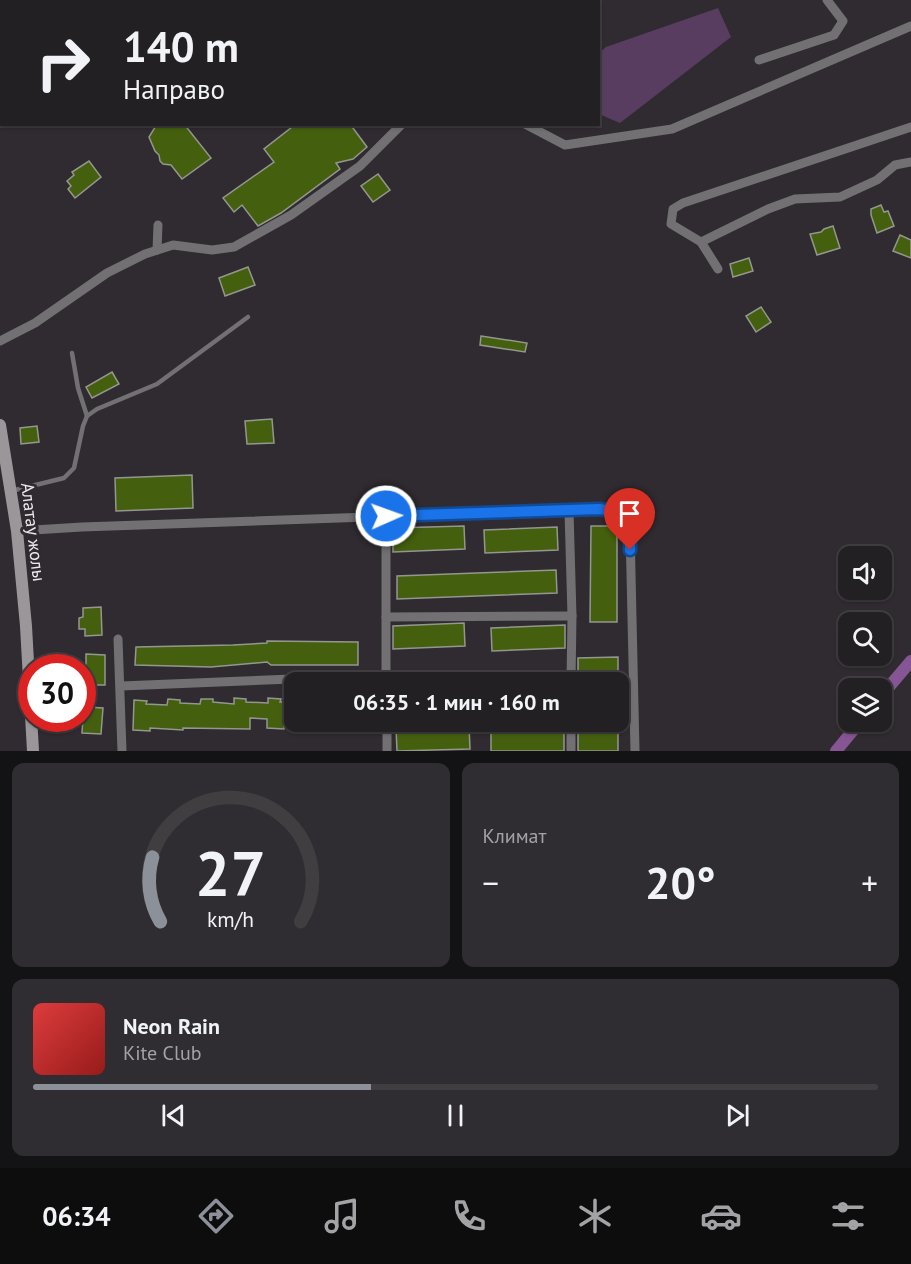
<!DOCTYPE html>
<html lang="ru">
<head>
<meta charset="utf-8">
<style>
  :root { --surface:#232024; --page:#2f2d31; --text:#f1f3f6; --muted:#a3a3a6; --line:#403e41; --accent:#8c9099 }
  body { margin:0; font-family:"PT Sans",sans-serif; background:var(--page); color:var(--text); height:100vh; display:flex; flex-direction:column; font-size:22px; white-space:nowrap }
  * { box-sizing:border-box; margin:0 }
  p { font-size:20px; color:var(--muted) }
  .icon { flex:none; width:33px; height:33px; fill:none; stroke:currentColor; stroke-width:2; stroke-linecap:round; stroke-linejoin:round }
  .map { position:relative; height:751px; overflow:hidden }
  .drawer { display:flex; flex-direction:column; gap:12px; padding:12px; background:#131214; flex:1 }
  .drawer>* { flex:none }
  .guide { position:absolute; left:0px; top:0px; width:600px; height:126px; box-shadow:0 2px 4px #0004,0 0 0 2px var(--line); background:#232024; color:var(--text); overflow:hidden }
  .tools { position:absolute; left:838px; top:546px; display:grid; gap:12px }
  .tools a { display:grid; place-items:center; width:54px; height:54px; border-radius:12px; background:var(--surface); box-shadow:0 2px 4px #0004,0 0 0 2px var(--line); font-size:30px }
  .speed { position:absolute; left:18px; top:654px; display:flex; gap:12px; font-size:30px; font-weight:700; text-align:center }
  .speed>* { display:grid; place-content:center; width:78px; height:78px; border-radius:50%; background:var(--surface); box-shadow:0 2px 4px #0004,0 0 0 2px var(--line); line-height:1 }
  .speed .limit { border:9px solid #d22; background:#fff; color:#111 }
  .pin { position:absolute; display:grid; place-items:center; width:51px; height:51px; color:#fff; margin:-62px -26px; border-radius:50% 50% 50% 0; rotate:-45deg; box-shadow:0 0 6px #0007 }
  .pin .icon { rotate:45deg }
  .me { position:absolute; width:66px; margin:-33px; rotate:88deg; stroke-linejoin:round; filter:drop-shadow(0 0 4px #0008) }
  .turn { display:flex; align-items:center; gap:21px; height:126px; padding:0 24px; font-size:27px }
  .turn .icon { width:78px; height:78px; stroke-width:2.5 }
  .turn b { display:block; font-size:42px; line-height:51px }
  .big { font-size:45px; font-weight:600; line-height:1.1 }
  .drawer .tile { flex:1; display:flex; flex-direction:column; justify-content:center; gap:9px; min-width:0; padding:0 21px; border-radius:12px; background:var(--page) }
  .drawer .dial { align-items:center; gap:0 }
  .dial svg { height:156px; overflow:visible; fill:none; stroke:var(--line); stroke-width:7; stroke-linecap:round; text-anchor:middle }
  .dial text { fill:var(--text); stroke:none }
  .song { display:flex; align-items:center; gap:18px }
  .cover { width:72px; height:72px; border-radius:9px; background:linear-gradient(135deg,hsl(0 70% 55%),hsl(0 70% 35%)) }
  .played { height:6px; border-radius:3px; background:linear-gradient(90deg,var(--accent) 40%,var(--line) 40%) }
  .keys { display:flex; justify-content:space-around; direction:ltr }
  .heat { display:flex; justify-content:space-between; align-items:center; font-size:33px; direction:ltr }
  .drawer .tiles { flex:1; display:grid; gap:12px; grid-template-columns:1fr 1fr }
  .tile:last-child { grid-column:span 2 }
  .trip { position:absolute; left:284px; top:672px; width:345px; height:60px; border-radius:12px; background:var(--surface); box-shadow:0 2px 4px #0004,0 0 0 2px var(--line); font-weight:600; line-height:60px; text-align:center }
  .tab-bar { display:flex; height:96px; justify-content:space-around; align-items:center; background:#0e0d0e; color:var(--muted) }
  .tab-bar .icon { width:42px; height:42px }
  .tab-bar .selected { color:var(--accent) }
  .tab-bar b { font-size:27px; color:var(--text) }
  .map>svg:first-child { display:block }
  .green { fill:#583d60 }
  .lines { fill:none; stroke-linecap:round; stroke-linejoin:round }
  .canal { stroke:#865593; stroke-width:12 }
  .building { fill:#44600e; stroke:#949790; stroke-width:1.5 }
  .service { stroke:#727073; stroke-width:4.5 }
  .minor { stroke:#727073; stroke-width:9 }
  .secondary { stroke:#9a969a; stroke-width:12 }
  .route-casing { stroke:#114b97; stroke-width:15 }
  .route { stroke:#1a73e8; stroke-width:10 }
  .labels { text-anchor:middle; stroke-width:6; stroke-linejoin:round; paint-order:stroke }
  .street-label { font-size:18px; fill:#eceaed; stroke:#2f2b30 }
</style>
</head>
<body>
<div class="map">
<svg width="911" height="751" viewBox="0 0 911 751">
  <rect width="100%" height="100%" fill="#2f2b30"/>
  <path class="green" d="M 718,8 L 731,37 L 620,123 L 599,114 L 599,53 L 606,47 Z"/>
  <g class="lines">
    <g class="canal">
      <path d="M 882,695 L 911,661"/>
      <path d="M 836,751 L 860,722"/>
    </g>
  </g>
  <g class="building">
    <path d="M 157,124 L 184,124 L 211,158 L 182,179 L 171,165 L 163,164 L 160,161 L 159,155 L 155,151 L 149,137 Z"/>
    <path d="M 296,124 L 350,124 L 367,147 L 353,159 L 336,163 L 340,169 L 281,213 L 258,226 L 242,205 L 234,212 L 223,198 L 274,162 L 264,149 Z"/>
    <path d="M 89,161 L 101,177 L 75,198 L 68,189 L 71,186 L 67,181 L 74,175 L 72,172 Z"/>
    <path d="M 378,174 L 390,190 L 373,202 L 361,186 Z"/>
    <path d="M 881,205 L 884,212 L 888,211 L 894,226 L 877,233 L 871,215 L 871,209 Z"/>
    <path d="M 833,226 L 840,248 L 817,255 L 810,234 L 821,232 L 824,229 Z"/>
    <path d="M 900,235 L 911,240 L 911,258 L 893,251 Z"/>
    <path d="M 749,258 L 753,271 L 733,277 L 730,264 Z"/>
    <path d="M 248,267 L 255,285 L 225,296 L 219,278 Z"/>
    <path d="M 761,307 L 771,322 L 756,332 L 746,316 Z"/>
    <path d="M 481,336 L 527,343 L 525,352 L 480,345 Z"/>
    <path d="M 112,372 L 119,384 L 92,398 L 86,387 Z"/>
    <path d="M 272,419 L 274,443 L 247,444 L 245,421 Z"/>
    <path d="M 37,426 L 39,442 L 21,444 L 20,428 Z"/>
    <path d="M 192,475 L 193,508 L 116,511 L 115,478 Z"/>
    <path d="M 464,526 L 465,549 L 393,552 L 393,528 Z"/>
    <path d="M 591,526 L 617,526 L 617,622 L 590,622 Z"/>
    <path d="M 557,527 L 558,550 L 485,553 L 484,530 Z"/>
    <path d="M 556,570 L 557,593 L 397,599 L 397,576 Z"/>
    <path d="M 101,607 L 102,635 L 85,636 L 85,629 L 79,629 L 79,618 L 83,617 L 83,608 Z"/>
    <path d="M 464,623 L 465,646 L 393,649 L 393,626 Z"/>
    <path d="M 565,625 L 565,648 L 492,651 L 491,628 Z"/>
    <path d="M 267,641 L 358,642 L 358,665 L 271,665 L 267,662 L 211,667 L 135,665 L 136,647 L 233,645 L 267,643 Z"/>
    <path d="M 86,654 L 105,655 L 105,685 L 82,685 L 82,666 L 86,665 Z"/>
    <path d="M 618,657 L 618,682 L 578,682 L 578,658 Z"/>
    <path d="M 462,671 L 462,682 L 393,682 L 393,673 Z"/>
    <path d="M 558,673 L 558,682 L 504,682 L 504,675 Z"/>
    <path d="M 234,698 L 246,699 L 246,702 L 268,703 L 268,698 L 281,699 L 280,702 L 290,702 L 289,718 L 285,718 L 284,729 L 267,728 L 267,719 L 250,718 L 250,729 L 183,728 L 183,730 L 150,728 L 150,731 L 133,730 L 134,700 L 147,701 L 146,704 L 167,705 L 168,699 L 180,700 L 180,703 L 200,704 L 201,699 L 213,699 L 213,702 L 234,704 Z"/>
    <path d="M 87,707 L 103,708 L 101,734 L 82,733 L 83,717 L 87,716 Z"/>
    <rect x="578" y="722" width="40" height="29"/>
    <path d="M 469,725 L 470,749 L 397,751 L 396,728 Z"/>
    <path d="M 564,729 L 564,751 L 491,751 L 491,731 Z"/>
  </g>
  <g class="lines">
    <g class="service">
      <path d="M 72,353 L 78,388 L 87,416"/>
      <path d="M 11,491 L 64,478 L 74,468 L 83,426 L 87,416 L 97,409 L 157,384 L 248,317"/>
    </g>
    <g class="minor">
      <path d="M 50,2 L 52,0"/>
      <path d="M 553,2 L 555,0"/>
      <path d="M 0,39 L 2,38"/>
      <path d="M 759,60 L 834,35 L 843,21 L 827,0"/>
      <path d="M 525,124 L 565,145 L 672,129 L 911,26"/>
      <path d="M 911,127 L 683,203 L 673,209 L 671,224 L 701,242 L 768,209 L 795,199 L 840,197 L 877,180 L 895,165 L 911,162"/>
      <path d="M 701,242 L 718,269"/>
      <path d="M 157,250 L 158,225"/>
      <path d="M 0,341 L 35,323 L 107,273 L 145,254 L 173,245 L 212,250 L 234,247 L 291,215 L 360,166 L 402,124"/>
      <path d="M 569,511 L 572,616 L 571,682"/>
      <path d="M 386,516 L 386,682"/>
      <path d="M 17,531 L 82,527 L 599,509 L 621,512 L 630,529 L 635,751"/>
      <path d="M 386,617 L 572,616"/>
      <path d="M 118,639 L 122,751"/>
      <path d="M 121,686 L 342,677"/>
      <path d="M 387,722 L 387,751"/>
      <path d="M 571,722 L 571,751"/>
    </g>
    <path class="secondary" d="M 0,425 L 17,531 L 26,626 L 33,751"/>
  </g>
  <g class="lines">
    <defs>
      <path id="route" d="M 386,516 L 599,509 L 621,512 L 630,529 L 630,550"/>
    </defs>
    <use href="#route" class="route-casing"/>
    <use href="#route" class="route"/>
  </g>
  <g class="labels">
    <g class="street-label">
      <text transform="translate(33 532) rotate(83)" y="6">Алатау жолы</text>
    </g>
  </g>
</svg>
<div class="tools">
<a><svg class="icon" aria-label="sound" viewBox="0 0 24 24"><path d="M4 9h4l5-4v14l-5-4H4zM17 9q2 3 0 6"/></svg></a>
<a><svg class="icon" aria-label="search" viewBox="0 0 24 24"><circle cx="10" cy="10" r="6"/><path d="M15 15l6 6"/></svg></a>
<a><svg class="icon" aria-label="layers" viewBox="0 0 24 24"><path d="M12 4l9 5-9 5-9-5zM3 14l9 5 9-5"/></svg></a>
</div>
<div class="speed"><div class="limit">30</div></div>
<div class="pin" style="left:630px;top:550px;background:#d93025"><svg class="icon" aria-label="arrive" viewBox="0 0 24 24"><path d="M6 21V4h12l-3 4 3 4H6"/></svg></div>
<svg class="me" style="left:386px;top:516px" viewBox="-20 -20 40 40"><circle r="17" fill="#1a73e8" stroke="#fff" stroke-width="3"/><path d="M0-11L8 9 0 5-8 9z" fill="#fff"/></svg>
<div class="trip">06:35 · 1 мин · 160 m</div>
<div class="guide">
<div class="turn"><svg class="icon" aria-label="right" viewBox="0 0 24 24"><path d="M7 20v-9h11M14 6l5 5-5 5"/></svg><div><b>140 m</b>Направо</div></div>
</div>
</div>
<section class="drawer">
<div class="tiles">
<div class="tile dial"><svg viewBox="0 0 100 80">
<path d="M14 69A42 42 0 1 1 86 69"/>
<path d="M14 69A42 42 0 0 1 10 36" stroke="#8c9099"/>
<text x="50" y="56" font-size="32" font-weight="700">27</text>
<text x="50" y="72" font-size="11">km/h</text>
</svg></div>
<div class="tile"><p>Климат</p>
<div class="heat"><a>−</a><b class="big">20°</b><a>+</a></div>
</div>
<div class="tile">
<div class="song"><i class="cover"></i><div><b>Neon Rain</b><p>Kite Club</p></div></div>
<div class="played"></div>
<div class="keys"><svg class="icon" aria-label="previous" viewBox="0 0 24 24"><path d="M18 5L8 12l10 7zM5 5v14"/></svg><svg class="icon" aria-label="pause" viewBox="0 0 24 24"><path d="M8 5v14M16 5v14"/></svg><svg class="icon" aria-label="next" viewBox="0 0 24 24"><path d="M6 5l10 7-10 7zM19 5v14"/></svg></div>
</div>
</div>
</section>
<nav class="tab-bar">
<b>06:34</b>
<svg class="icon selected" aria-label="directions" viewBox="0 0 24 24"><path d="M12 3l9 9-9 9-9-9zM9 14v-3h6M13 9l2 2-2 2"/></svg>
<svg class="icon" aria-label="music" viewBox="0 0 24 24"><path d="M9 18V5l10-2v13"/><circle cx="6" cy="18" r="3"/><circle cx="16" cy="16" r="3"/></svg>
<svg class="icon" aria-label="phone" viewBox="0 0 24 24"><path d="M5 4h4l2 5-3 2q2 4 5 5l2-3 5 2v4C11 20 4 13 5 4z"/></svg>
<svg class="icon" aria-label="climate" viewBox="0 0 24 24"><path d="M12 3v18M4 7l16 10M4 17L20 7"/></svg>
<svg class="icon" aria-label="car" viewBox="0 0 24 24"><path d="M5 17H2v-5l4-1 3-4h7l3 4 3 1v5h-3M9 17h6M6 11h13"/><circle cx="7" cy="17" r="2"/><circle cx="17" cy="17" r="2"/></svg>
<svg class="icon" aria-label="filters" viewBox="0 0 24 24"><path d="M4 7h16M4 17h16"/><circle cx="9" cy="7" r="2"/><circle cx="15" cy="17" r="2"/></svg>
</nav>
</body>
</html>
